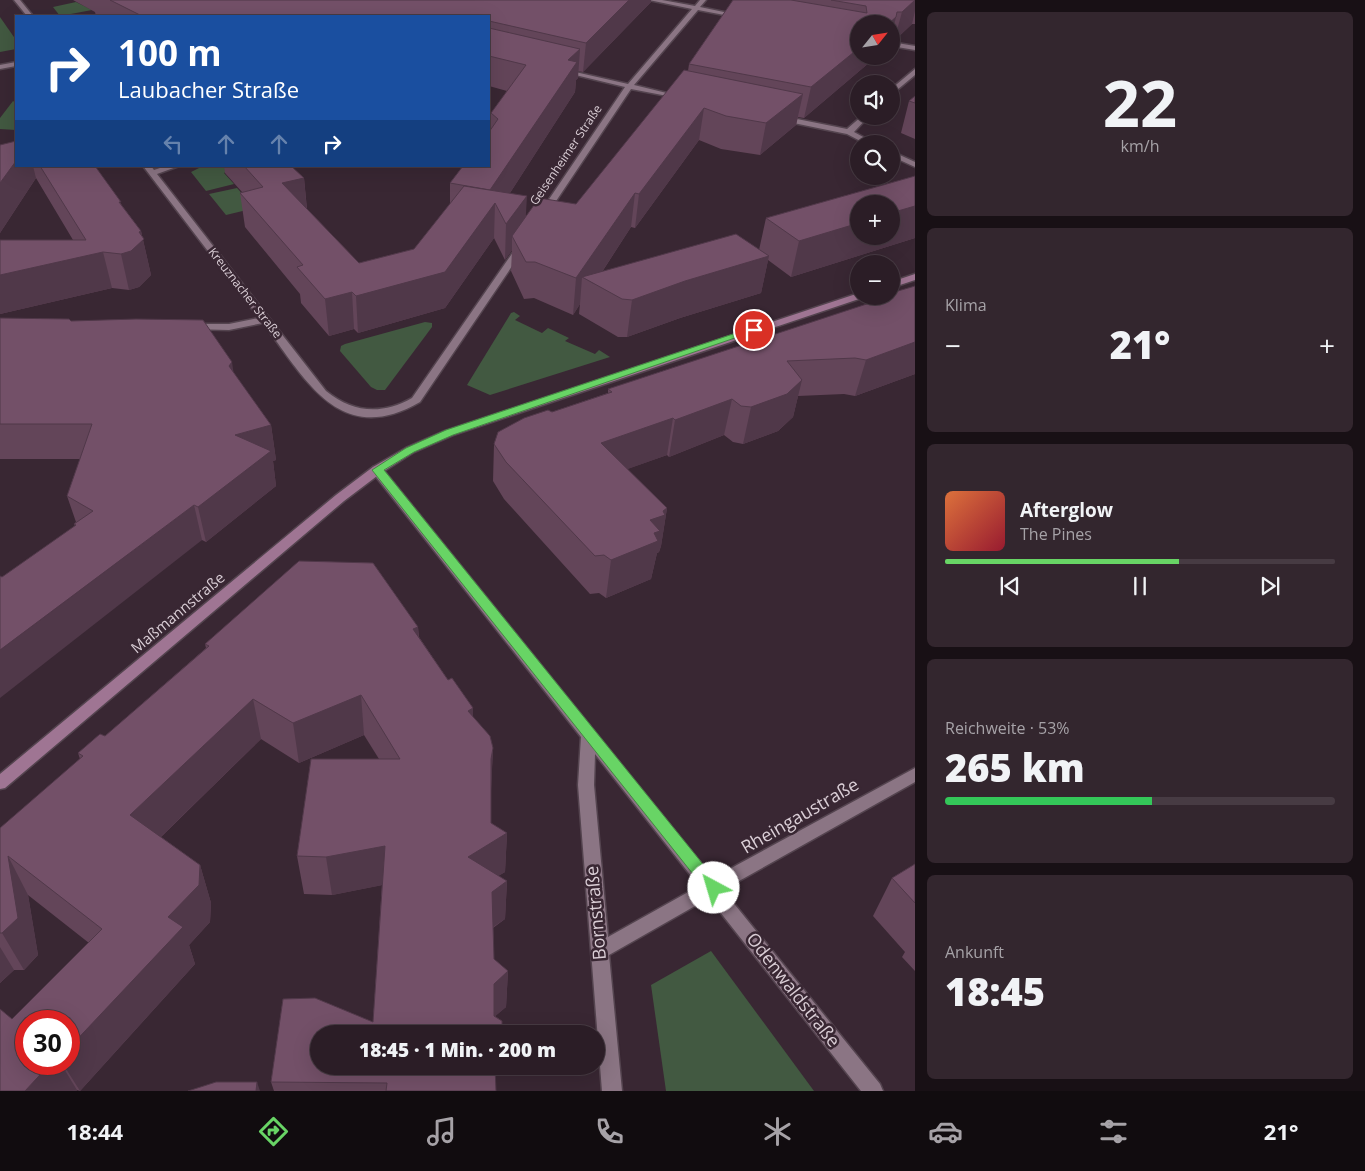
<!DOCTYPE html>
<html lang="de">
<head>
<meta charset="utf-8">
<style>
  :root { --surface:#2b1d26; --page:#33262e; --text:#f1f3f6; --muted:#a6a2a7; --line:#473b43; --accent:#68d465 }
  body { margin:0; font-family:"Open Sans",sans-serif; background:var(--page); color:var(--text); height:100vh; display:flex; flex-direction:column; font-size:19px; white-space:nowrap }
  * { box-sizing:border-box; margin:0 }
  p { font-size:16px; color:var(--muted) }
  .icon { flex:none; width:28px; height:28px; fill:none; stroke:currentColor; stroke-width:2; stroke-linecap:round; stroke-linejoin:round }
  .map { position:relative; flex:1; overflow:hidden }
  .side { display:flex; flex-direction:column; gap:12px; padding:12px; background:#181015; width:450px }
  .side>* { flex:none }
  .hud { position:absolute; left:15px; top:15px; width:475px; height:152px; border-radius:0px; box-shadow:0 5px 20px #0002,0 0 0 1px var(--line); background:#1a4fa0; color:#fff; overflow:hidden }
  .needle { width:32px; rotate:60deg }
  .fabs { position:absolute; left:850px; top:15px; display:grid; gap:10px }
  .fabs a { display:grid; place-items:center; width:50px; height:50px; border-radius:50%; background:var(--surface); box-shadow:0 5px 20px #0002,0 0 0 1px var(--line); font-size:25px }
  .speed { position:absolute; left:15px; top:1010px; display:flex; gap:10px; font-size:25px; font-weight:700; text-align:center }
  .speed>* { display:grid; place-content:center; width:65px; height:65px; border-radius:50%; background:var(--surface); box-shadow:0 5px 20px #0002,0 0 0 1px var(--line); line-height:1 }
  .speed .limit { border:8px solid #d22; background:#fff; color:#111 }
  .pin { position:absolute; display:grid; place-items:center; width:42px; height:42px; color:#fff; margin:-21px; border:2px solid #fff; border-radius:50%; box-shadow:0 1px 5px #0007 }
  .me { position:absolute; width:55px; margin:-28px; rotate:321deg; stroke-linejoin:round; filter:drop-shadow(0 0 4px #0008) }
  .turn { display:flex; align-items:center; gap:18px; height:105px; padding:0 20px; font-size:22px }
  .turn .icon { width:65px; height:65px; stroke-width:2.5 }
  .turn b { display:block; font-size:35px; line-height:42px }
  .lanes { display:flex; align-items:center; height:48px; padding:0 20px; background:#0003; justify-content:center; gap:25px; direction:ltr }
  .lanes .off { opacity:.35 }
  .big { font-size:38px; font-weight:800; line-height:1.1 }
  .side .card { flex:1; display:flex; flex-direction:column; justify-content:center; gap:8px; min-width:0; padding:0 18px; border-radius:8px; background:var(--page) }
  .side .dial { align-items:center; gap:0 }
  .dial b { font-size:65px; line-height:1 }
  .song { display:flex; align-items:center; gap:15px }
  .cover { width:60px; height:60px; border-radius:8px; background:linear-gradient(135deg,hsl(20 70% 55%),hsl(350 70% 35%)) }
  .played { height:5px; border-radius:2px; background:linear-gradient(90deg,var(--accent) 60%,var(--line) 60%) }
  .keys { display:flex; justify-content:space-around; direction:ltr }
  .heat { display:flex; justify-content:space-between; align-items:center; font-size:28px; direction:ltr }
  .charge { height:8px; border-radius:4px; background:linear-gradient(90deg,#34c759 53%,var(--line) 0) }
  .trip { position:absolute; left:310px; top:1025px; width:295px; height:50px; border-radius:25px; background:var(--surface); box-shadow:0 5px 20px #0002,0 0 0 1px var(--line); font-weight:800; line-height:50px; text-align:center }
  .menu { display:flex; height:80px; justify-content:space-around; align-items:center; background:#110c0f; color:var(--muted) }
  .menu .icon { width:35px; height:35px }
  .menu .on { color:var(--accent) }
  .menu b { font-size:22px; color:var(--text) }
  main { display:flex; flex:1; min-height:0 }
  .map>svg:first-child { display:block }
  .green { fill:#425941 }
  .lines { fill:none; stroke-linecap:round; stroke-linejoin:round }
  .street-casing { stroke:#54444f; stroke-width:3 }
  .secondary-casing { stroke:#54444f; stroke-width:3 }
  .street { fill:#8b7584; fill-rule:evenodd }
  .secondary { fill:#9f7593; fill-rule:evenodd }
  .wall { fill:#634559; fill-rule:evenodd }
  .shaded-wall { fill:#503849 }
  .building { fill:#735068; stroke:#503849 }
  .route { fill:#68d465; stroke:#448a42 }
  .labels { text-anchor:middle; stroke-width:5; stroke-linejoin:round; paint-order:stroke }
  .far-street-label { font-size:12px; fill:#daced6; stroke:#392733 }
  .street-label { font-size:15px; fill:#daced6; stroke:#392733 }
  .near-street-label { font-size:18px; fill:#daced6; stroke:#392733 }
</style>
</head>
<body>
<main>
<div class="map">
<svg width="915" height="1091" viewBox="0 0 915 1091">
  <rect width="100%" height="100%" fill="#392733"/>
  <g class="green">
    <path d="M 76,2 L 92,10 L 60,16 L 53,7 Z"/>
    <path d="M 0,17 L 16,40 L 16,49 L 0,52 Z"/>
    <path d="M 13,101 L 16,103 L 16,130 L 0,129 L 0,118 Z"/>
    <path d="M 203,166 L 237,166 L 224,173 L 234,184 L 206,191 L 191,172 Z"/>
    <path d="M 237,188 L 255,208 L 226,215 L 209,194 Z"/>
    <path d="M 514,312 L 520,316 L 515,320 L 542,333 L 548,328 L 569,338 L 565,341 L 595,354 L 599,350 L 610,357 L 490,395 L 467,385 L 511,313 Z"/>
    <path d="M 425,322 L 432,323 L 432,327 L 385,390 L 377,390 L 371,387 L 340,351 L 341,346 L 345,344 Z"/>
    <path d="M 711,951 L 814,1091 L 666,1091 L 651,985 Z"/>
  </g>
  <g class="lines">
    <defs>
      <g id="street">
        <path d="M 14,0 L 20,0 L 33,16 L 27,16 Z"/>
        <path d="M 649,0 L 662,0 L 695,6 L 700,0 L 706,0 L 700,7 L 743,16 L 740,18 L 698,10 L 634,85 L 683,97 L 683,99 L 631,89 L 546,216 L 540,216 L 539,214 L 625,87 L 559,71 L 562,69 L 628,84 L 692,9 Z"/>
        <path d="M 891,42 L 915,46 L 915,50 L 891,46 Z"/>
        <path d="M 16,62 L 16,66 L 0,69 L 0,65 Z"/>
        <path d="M 915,69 L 915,75 L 891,95 L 891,89 Z"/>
        <path d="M 782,116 L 847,129 L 862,116 L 869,116 L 854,132 L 876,144 L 866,144 L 847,134 L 779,120 L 779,116 Z"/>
        <path d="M 891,151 L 915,162 L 915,167 L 891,156 Z"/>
        <path d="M 143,166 L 151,166 L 154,170 L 166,166 L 179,166 L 157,174 L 326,391 C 353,413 382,415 412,398 L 518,245 L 525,247 L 420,402 C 339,449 305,378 263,323 L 229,330 L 190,329 L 188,327 L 193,324 L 229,324 L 259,318 Z"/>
        <path d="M 377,466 L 381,467 L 713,878 L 915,768 L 915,782 L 723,890 L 880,1084 L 883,1091 L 861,1091 L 709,898 L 609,955 L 622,1091 L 602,1091 L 578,785 L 581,737 L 373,473 L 371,470 L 373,467 ZM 595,754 L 699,886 L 608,937 L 594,785 Z"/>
      </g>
      <g id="secondary">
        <path d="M 915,274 L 915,280 L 891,288 L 891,282 Z"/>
        <path d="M 859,293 L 859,296 L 864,296 L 862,298 L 453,435 L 414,452 L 381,473 L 344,501 L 5,788 L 0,789 L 0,774 L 336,495 L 373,467 L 406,448 L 445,431 Z"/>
      </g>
    </defs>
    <use href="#street" class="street-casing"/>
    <use href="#secondary" class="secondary-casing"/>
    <use href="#street" class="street"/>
    <use href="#secondary" class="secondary"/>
  </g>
  <g class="wall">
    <path d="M 73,0 L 651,0 L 651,2 L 583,72 L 578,71 L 578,78 L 576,80 L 575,92 L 510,193 L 526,216 L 576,204 L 688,71 L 689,64 L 733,0 L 915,0 L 915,24 L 912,24 L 894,41 L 891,41 L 891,24 L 859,56 L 877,56 L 804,118 L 798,117 L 796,125 L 760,155 L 721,149 L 699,140 L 635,228 L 631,227 L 602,272 L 759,250 L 766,218 L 915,176 L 915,238 L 791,277 L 768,260 L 761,293 L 680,318 L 627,337 L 618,337 L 579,314 L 580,304 L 573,315 L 534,298 L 524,299 L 511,271 L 512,250 L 505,260 L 494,238 L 445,308 L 358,333 L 354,329 L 329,336 L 301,303 L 300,294 L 245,227 L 240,193 L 242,192 L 225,173 L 224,166 L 291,166 L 304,178 L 307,209 L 359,263 L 414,249 L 450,204 L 450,183 L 490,130 L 491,113 L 507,91 L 489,86 L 489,16 L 96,16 L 95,12 Z"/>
    <path d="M 915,96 L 915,139 L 901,133 L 909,101 Z"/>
    <path d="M 0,145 L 16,166 L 95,166 L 123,207 L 141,231 L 151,275 L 139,287 L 129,290 L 112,288 L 0,314 L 0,240 L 73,240 L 36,178 L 0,233 Z"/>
    <path d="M 915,286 L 915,374 L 855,396 L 844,394 L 798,396 L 793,417 L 778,431 L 743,444 L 733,442 L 724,435 L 669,457 L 667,455 L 627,469 L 667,508 L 661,546 L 659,552 L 657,553 L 651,579 L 606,598 L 599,593 L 590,594 L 504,499 L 493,481 L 494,444 L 552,412 L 608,393 L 608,389 L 891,296 L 891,293 Z"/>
    <path d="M 0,318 L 71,321 L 233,372 L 271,425 L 276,460 L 273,461 L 276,486 L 206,542 L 202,540 L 2,577 L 75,526 L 74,524 L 76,522 L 67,496 L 80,459 L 0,459 Z"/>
    <path d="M 299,561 L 373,563 L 418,627 L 419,637 L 448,680 L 452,678 L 473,708 L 473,717 L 490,736 L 493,748 L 491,791 L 491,823 L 507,833 L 505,872 L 498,876 L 507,881 L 505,919 L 493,928 L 494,959 L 508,971 L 506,1007 L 495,1016 L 502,1021 L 502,1034 L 319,1034 L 319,1066 L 500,1066 L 500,1069 L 495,1073 L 496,1091 L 274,1091 L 271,1082 L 283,999 L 315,998 L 373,1022 L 382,885 L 332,895 L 304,894 L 297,856 L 311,759 L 379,759 L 364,735 L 299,763 L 261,739 L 161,837 L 200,865 L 211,903 L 210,922 L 189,945 L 195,964 L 80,1091 L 77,1090 L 76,1091 L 0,1091 L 0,1009 L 12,1019 L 89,943 L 28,895 L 38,955 L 24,970 L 14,970 L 0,983 L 0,828 L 80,759 L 78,753 L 100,734 L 105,736 L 206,648 L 205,644 ZM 26,1021 L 69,1021 L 69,1064 L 26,1064 Z"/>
    <path d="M 915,864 L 915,971 L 902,957 L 905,952 L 873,916 L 892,878 Z"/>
  </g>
  <g class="shaded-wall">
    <path d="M 629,0 L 651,0 L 651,2 L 583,72 L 586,43 Z"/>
    <path d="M 915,0 L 915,11 L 912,24 L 894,41 L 902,12 Z"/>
    <path d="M 896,17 L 891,38 L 891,24 L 888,24 Z"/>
    <path d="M 859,48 L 859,56 L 877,56 L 804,118 L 811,87 Z"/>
    <path d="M 580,49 L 578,78 L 576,80 L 575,92 L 499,210 L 495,203 L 494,238 L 445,308 L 358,333 L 356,296 L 490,190 L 568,60 Z"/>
    <path d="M 803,94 L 796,125 L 760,155 L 766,123 Z"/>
    <path d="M 704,108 L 699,140 L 635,228 L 639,194 Z"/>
    <path d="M 16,161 L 16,166 L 33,166 L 36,178 L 0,233 L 0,183 Z"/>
    <path d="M 304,178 L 307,212 L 282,183 Z"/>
    <path d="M 635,193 L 631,227 L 594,284 L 582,277 L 580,304 L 573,315 L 576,278 Z"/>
    <path d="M 527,196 L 525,230 L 512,236 L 512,250 L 505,260 L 506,224 Z"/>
    <path d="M 915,206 L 915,238 L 791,277 L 799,241 L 859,223 L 859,236 L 891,236 L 891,213 Z"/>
    <path d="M 141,231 L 151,275 L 139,287 L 129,290 L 121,254 L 139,232 Z"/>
    <path d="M 103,252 L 112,288 L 0,314 L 0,275 Z"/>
    <path d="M 769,256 L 761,293 L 680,318 L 627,337 L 632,300 L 685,281 Z"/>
    <path d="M 352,292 L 354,329 L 329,336 L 325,299 Z"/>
    <path d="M 915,342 L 915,374 L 855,396 L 866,360 Z"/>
    <path d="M 232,362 L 237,396 L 229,366 Z"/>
    <path d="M 802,380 L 793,417 L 778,431 L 743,444 L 751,407 Z"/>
    <path d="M 732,399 L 724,435 L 669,457 L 675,420 Z"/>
    <path d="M 673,418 L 667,455 L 597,480 L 601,443 Z"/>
    <path d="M 271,425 L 276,460 L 273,461 L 276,486 L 206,542 L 198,507 L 235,435 Z"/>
    <path d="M 194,505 L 202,540 L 0,698 L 0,650 Z"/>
    <path d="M 667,508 L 661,546 L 659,552 L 657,553 L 651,579 L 606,598 L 611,560 L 650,520 Z"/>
    <path d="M 418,627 L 420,667 L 413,629 Z"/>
    <path d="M 361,695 L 364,735 L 299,763 L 293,723 Z"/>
    <path d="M 253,699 L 261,739 L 144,853 L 130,815 Z"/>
    <path d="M 473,708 L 473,748 L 468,711 Z"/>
    <path d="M 493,748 L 491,787 L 489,798 L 491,759 Z"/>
    <path d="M 507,833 L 505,872 L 467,895 L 468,857 Z"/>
    <path d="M 385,846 L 388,884 L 332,895 L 326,857 Z"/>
    <path d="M 8,856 L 28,895 L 38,955 L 24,970 L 2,933 Z"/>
    <path d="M 200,865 L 211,903 L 210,922 L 189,945 L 195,964 L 80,1091 L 63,1064 L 69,1064 L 69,1048 L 168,917 Z"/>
    <path d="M 507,881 L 505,919 L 490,929 L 492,892 Z"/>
    <path d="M 0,947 L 14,970 L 0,983 Z"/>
    <path d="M 508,971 L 506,1007 L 492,1019 L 494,984 Z"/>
    <path d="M 50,1064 L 61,1064 L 77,1090 L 76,1091 L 25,1091 Z"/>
    <path d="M 494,1066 L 500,1066 L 500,1069 L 493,1075 Z"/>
    <path d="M 257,1082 L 260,1091 L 256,1091 Z"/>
  </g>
  <g class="building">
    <path d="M 110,0 L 629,0 L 586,43 L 489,21 L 489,16 L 142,16 Z"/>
    <path d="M 733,0 L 791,0 L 867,13 L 866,6 L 831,0 L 915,0 L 902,12 L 897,12 L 896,17 L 888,24 L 859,24 L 859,48 L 811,87 L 689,64 Z"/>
    <path d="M 489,25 L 489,28 L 580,49 L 568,60 L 577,62 L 490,190 L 450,183 L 463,166 L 489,166 L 489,132 L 498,119 L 491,113 L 526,65 L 489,56 Z"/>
    <path d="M 684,70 L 803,94 L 766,123 L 726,116 L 704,108 L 639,194 L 635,193 L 576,278 L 535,262 L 526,262 L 512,236 L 539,198 L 576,204 Z"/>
    <path d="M 915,96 L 915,103 L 909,101 Z"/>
    <path d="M 16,141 L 16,161 L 0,183 L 0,145 Z"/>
    <path d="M 40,166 L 95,166 L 121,202 L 119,202 L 141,231 L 139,232 L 144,239 L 131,251 L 121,254 L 103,252 L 0,275 L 0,240 L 86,240 Z"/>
    <path d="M 244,166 L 291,166 L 304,178 L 282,183 L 359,263 L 414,249 L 464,186 L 527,196 L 506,224 L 495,203 L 445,272 L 356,296 L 352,292 L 325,299 L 297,267 L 303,265 L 240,193 L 263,187 Z"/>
    <path d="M 915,176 L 915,206 L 891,213 L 891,204 L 859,204 L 859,223 L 799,241 L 766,218 Z"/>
    <path d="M 736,234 L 769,256 L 685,281 L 632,300 L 622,299 L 582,277 Z"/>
    <path d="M 915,286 L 915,342 L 866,360 L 855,358 L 787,361 L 802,380 L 787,394 L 751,407 L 741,406 L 732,399 L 675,420 L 673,418 L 601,443 L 667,508 L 663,511 L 665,515 L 650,520 L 660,531 L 654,533 L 658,541 L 611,560 L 604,555 L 595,556 L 506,462 L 494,444 L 498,432 L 524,418 L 548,410 L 552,412 L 612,392 L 608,389 L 891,296 L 892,295 L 891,295 L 891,293 Z"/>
    <path d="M 0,318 L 69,319 L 71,321 L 136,319 L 203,320 L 232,362 L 229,366 L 271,425 L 235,435 L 271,451 L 198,507 L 194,505 L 0,650 L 0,576 L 2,577 L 76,525 L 74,524 L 93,511 L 67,496 L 92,424 L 0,424 Z"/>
    <path d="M 299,561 L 373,563 L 418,627 L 413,629 L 448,680 L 452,678 L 473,708 L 468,711 L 490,736 L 493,748 L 491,759 L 491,823 L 507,833 L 468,857 L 507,881 L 492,892 L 494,959 L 508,971 L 494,984 L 494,1016 L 502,1021 L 502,1034 L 319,1034 L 319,1066 L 495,1066 L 496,1091 L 386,1091 L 387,1083 L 271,1082 L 283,999 L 315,998 L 373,1022 L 385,846 L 326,857 L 297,856 L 311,759 L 400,759 L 361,695 L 293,723 L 253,699 L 130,815 L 200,865 L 199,885 L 168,917 L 183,927 L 69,1048 L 69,1021 L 26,1021 L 26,1064 L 50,1064 L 25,1091 L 0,1091 L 0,1009 L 12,1019 L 102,929 L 8,856 L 18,918 L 2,933 L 0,933 L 0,828 L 83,756 L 78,753 L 100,734 L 105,736 L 209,646 L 205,644 Z"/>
    <path d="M 915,864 L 915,903 L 892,878 Z"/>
    <path d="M 216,1082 L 257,1082 L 256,1091 L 188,1091 Z"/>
  </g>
  <path class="route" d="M 751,328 L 758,330 L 453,435 L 414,452 L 384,470 L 719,884 L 721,888 L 719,893 L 714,895 L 708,893 L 372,470 L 406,448 L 446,430 Z"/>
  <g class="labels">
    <g class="far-street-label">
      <text transform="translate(566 155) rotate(-56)" y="4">Geisenheimer Straße</text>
      <text transform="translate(245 293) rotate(52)" y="4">Kreuznacher Straße</text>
    </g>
    <g class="street-label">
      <text transform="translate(178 613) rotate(-40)" y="5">Maßmannstraße</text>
    </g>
    <g class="near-street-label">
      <text transform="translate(800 816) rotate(-30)" y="6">Rheingaustraße</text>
      <text transform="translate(596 913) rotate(-95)" y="6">Bornstraße</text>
      <text transform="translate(793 990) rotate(52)" y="6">Odenwaldstraße</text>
    </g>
  </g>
</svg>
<div class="fabs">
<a><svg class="needle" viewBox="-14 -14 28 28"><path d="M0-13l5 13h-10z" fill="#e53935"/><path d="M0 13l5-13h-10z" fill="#a6a2a7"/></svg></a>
<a><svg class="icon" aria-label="sound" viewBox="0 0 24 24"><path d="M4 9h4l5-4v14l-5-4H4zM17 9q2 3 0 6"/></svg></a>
<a><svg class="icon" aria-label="search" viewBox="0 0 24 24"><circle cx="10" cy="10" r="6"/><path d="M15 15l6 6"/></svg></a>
<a>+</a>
<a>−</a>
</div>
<div class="speed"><div class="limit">30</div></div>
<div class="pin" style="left:754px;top:330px;background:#d93025"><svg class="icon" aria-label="arrive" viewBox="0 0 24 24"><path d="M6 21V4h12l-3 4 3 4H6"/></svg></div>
<svg class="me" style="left:714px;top:888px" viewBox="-20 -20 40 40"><circle r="19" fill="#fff"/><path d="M0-13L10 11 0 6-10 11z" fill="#68d465"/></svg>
<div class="trip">18:45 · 1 Min. · 200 m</div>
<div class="hud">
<div class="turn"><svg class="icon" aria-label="right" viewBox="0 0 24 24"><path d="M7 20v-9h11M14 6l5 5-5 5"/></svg><div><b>100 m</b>Laubacher Straße</div></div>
<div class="lanes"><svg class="icon off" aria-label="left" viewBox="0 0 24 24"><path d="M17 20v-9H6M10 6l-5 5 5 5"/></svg><svg class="icon off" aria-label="ahead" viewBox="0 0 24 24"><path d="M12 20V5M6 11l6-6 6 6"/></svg><svg class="icon off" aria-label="ahead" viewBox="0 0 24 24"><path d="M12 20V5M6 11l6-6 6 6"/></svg><svg class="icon" aria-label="right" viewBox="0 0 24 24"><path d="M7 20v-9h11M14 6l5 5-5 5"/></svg></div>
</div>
</div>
<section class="side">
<div class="card dial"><b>22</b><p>km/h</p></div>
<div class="card"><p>Klima</p>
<div class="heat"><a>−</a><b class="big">21°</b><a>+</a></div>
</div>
<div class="card">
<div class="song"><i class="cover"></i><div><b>Afterglow</b><p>The Pines</p></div></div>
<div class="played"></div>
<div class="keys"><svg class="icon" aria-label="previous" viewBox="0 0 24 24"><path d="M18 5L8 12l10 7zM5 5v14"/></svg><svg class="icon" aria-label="pause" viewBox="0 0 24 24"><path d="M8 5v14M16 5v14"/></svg><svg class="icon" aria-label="next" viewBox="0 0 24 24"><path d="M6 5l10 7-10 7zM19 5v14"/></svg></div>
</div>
<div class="card"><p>Reichweite · 53%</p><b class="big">265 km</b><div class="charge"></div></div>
<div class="card"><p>Ankunft</p><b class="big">18:45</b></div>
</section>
</main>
<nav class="menu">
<b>18:44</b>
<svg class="icon on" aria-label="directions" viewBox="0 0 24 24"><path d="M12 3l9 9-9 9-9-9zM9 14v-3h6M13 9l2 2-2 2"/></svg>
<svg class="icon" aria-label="music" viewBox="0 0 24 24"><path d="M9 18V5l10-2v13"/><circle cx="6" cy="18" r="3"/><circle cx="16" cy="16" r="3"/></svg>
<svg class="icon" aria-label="phone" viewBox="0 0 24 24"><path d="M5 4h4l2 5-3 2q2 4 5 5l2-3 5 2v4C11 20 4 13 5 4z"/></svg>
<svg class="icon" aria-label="climate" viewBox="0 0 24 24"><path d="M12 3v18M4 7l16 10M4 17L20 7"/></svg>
<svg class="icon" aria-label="car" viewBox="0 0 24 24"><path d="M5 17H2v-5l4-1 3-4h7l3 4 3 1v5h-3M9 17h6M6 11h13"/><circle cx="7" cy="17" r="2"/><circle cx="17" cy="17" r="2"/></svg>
<svg class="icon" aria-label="filters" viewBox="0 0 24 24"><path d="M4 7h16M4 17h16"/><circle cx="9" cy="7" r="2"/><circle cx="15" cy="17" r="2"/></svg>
<b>21°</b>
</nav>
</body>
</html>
